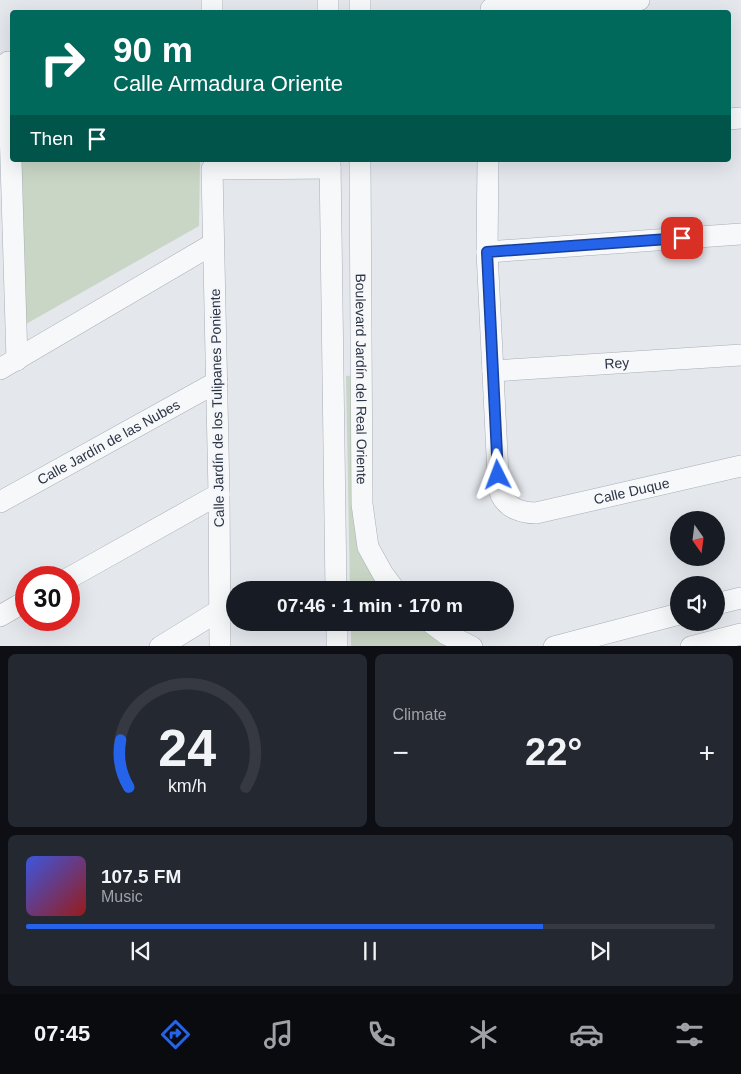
<!DOCTYPE html>
<html lang="en">
<head>
<meta charset="utf-8">
<style>
  :root { --surface:#171b24; --page:#242831; --text:#f1f3f6; --muted:#9ea1a6; --line:#363941; --accent:#2563eb }
  body { margin:0; font-family:Arial,sans-serif; background:var(--page); color:var(--text); height:100vh; display:flex; flex-direction:column; font-size:19px; white-space:nowrap }
  * { box-sizing:border-box; margin:0 }
  p { font-size:16px; color:var(--muted) }
  .icon { flex:none; width:28px; height:28px; fill:none; stroke:currentColor; stroke-width:2; stroke-linecap:round; stroke-linejoin:round }
  .map { position:relative; height:646px; overflow:hidden }
  .sheet { display:flex; flex-direction:column; gap:8px; padding:8px; background:#0d0f14; flex:1 }
  .sheet>* { flex:none }
  .hud { position:absolute; left:10px; top:10px; width:721px; height:152px; border-radius:5px; box-shadow:0 5px 20px #0002; background:#00695c; color:#fff; overflow:hidden }
  .needle { width:32px; rotate:166deg }
  .controls { position:absolute; left:670px; top:511px; display:grid; gap:10px }
  .controls a { display:grid; place-items:center; width:55px; height:55px; border-radius:50%; background:var(--surface); box-shadow:0 5px 20px #0002; font-size:25px }
  .speed { position:absolute; left:15px; top:566px; display:flex; gap:10px; font-size:25px; font-weight:700; text-align:center }
  .speed>* { display:grid; place-content:center; width:65px; height:65px; border-radius:50%; background:var(--surface); box-shadow:0 5px 20px #0002; line-height:1 }
  .speed .limit { border:8px solid #d22; background:#fff; color:#111 }
  .pin { position:absolute; display:grid; place-items:center; width:42px; height:42px; color:#fff; margin:-21px; border-radius:10px; box-shadow:0 2px 8px #0006 }
  .me { position:absolute; width:55px; margin:-28px; rotate:357deg; stroke-linejoin:round; filter:drop-shadow(0 0 4px #0008) }
  .turn { display:flex; align-items:center; gap:18px; height:105px; padding:0 20px; font-size:22px }
  .turn .icon { width:65px; height:65px; stroke-width:2.5 }
  .turn b { display:block; font-size:35px; line-height:42px }
  .then { display:flex; align-items:center; height:48px; padding:0 20px; background:#0003; gap:10px; font-size:19px }
  .big { font-size:38px; font-weight:800; line-height:1.1 }
  .sheet .card { flex:1; display:flex; flex-direction:column; justify-content:center; gap:8px; min-width:0; padding:0 18px; border-radius:8px; background:var(--page) }
  .sheet .dial { align-items:center; gap:0 }
  .dial svg { height:130px; overflow:visible; fill:none; stroke:var(--line); stroke-width:7; stroke-linecap:round; text-anchor:middle }
  .dial text { fill:var(--text); stroke:none }
  .song { display:flex; align-items:center; gap:15px }
  .cover { width:60px; height:60px; border-radius:8px; background:linear-gradient(135deg,hsl(230 70% 55%),hsl(0 70% 35%)) }
  .played { height:5px; border-radius:2px; background:linear-gradient(90deg,var(--accent) 75%,var(--line) 75%) }
  .keys { display:flex; justify-content:space-around; direction:ltr }
  .heat { display:flex; justify-content:space-between; align-items:center; font-size:28px; direction:ltr }
  .sheet .tiles { flex:1; display:grid; gap:8px; grid-template-columns:1fr 1fr }
  .card:last-child { grid-column:span 2 }
  .trip { position:absolute; left:226px; top:581px; width:288px; height:50px; border-radius:25px; background:var(--surface); box-shadow:0 5px 20px #0002; font-weight:800; line-height:50px; text-align:center }
  .dock { display:flex; height:80px; justify-content:space-around; align-items:center; background:#090b0e; color:var(--muted) }
  .dock .icon { width:35px; height:35px }
  .dock .active { color:var(--accent) }
  .dock b { font-size:22px; color:var(--text) }
  .map>svg:first-child { display:block }
  .green { fill:#c9d6c5 }
  .lines { fill:none; stroke-linecap:round; stroke-linejoin:round }
  .minor-casing { stroke:#a9aeb7; stroke-width:22 }
  .minor { stroke:#f7f8fa; stroke-width:21 }
  .route-casing { stroke:#184099; stroke-width:12 }
  .route { stroke:#2563eb; stroke-width:9 }
  .labels { text-anchor:middle; stroke-width:4.5; stroke-linejoin:round; paint-order:stroke }
  .street-label { font-size:14px; fill:#2b3445; stroke:#f4f6f9 }
</style>
</head>
<body>
<div class="map">
<svg width="741" height="647" viewBox="0 0 741 647">
  <rect width="100%" height="100%" fill="#e4e7ec"/>
  <g class="green">
    <path d="M 19,160 L 200,160 L 199,226 L 26,324 Z"/>
    <path d="M 359,375 L 360,505 L 392,590 L 350,590 L 346,376 Z"/>
    <path d="M 351,623 L 427,623 L 463,646 L 351,646 Z"/>
  </g>
  <g class="lines">
    <defs>
      <g id="minor">
        <path d="M 212,0 L 212,12"/>
        <path d="M 328,0 L 328,12"/>
        <path d="M 491,9 L 602,6 L 639,0"/>
        <path d="M 360,12 L 360,0"/>
        <path d="M 8,62 L 17,360"/>
        <path d="M 729,119 L 741,118"/>
        <path d="M 330,160 L 336,590"/>
        <path id="s1" d="M 360,160 L 362,504 L 368,547 L 383,574 L 395,590"/>
        <path id="s2" d="M 488,160 L 487,252 L 498,475 C 499,481 499,490 501,495 C 508,509 523,513 536,513 L 741,466"/>
        <path d="M 487,252 L 741,234"/>
        <path d="M 0,369 L 213,244"/>
        <path id="s3" d="M 493,371 L 741,355"/>
        <path id="s4" d="M 0,502 L 217,382"/>
        <path d="M 69,578 L 219,494"/>
        <path d="M 716,604 L 741,598"/>
        <path d="M 0,616 L 26,601"/>
        <path d="M 337,622 L 337,647"/>
        <path d="M 430,622 L 446,634 L 472,647"/>
        <path d="M 160,647 L 220,610"/>
        <path d="M 220,647 L 219,494 L 212,169 L 330,168"/>
        <path d="M 554,647 L 679,614"/>
        <path d="M 691,647 L 741,634"/>
      </g>
    </defs>
    <use href="#minor" class="minor-casing"/>
    <use href="#minor" class="minor"/>
  </g>
  <g class="lines">
    <defs>
      <path id="route" d="M 498,475 L 487,252 L 682,238"/>
    </defs>
    <use href="#route" class="route-casing"/>
    <use href="#route" class="route"/>
  </g>
  <g class="labels">
    <g class="street-label">
      <text dy="5" stroke="none"><textPath href="#s3" startOffset="124">Rey</textPath></text>
      <text dy="5" stroke="none"><textPath href="#s1" startOffset="219">Boulevard Jardín del Real Oriente</textPath></text>
      <text transform="translate(217 408) rotate(-91)" y="5">Calle Jardín de los Tulipanes Poniente</text>
      <text dy="5" stroke="none"><textPath href="#s4" startOffset="124">Calle Jardín de las Nubes</textPath></text>
      <text dy="5" stroke="none"><textPath href="#s2" startOffset="475">Calle Duque</textPath></text>
    </g>
  </g>
</svg>
<div class="controls">
<a><svg class="needle" viewBox="-14 -14 28 28"><path d="M0-13l5 13h-10z" fill="#e53935"/><path d="M0 13l5-13h-10z" fill="#9ea1a6"/></svg></a>
<a><svg class="icon" aria-label="sound" viewBox="0 0 24 24"><path d="M4 9h4l5-4v14l-5-4H4zM17 9q2 3 0 6"/></svg></a>
</div>
<div class="speed"><div class="limit">30</div></div>
<div class="pin" style="left:682px;top:238px;background:#d93025"><svg class="icon" aria-label="arrive" viewBox="0 0 24 24"><path d="M6 21V4h12l-3 4 3 4H6"/></svg></div>
<svg class="me" style="left:498px;top:475px" viewBox="-20 -20 40 40"><path d="M0-17L14 15 0 8-14 15z" fill="#2563eb" stroke="#fff" stroke-width="4"/></svg>
<div class="trip">07:46 · 1 min · 170 m</div>
<div class="hud">
<div class="turn"><svg class="icon" aria-label="right" viewBox="0 0 24 24"><path d="M7 20v-9h11M14 6l5 5-5 5"/></svg><div><b>90 m</b>Calle Armadura Oriente</div></div>
<div class="then">Then<svg class="icon" aria-label="arrive" viewBox="0 0 24 24"><path d="M6 21V4h12l-3 4 3 4H6"/></svg></div>
</div>
</div>
<section class="sheet">
<div class="tiles">
<div class="card dial"><svg viewBox="0 0 100 80">
<path d="M14 69A42 42 0 1 1 86 69"/>
<path d="M14 69A42 42 0 0 1 9 40" stroke="#2563eb"/>
<text x="50" y="56" font-size="32" font-weight="700">24</text>
<text x="50" y="72" font-size="11">km/h</text>
</svg></div>
<div class="card"><p>Climate</p>
<div class="heat"><a>−</a><b class="big">22°</b><a>+</a></div>
</div>
<div class="card">
<div class="song"><i class="cover"></i><div><b>107.5 FM</b><p>Music</p></div></div>
<div class="played"></div>
<div class="keys"><svg class="icon" aria-label="previous" viewBox="0 0 24 24"><path d="M18 5L8 12l10 7zM5 5v14"/></svg><svg class="icon" aria-label="pause" viewBox="0 0 24 24"><path d="M8 5v14M16 5v14"/></svg><svg class="icon" aria-label="next" viewBox="0 0 24 24"><path d="M6 5l10 7-10 7zM19 5v14"/></svg></div>
</div>
</div>
</section>
<nav class="dock">
<b>07:45</b>
<svg class="icon active" aria-label="directions" viewBox="0 0 24 24"><path d="M12 3l9 9-9 9-9-9zM9 14v-3h6M13 9l2 2-2 2"/></svg>
<svg class="icon" aria-label="music" viewBox="0 0 24 24"><path d="M9 18V5l10-2v13"/><circle cx="6" cy="18" r="3"/><circle cx="16" cy="16" r="3"/></svg>
<svg class="icon" aria-label="phone" viewBox="0 0 24 24"><path d="M5 4h4l2 5-3 2q2 4 5 5l2-3 5 2v4C11 20 4 13 5 4z"/></svg>
<svg class="icon" aria-label="climate" viewBox="0 0 24 24"><path d="M12 3v18M4 7l16 10M4 17L20 7"/></svg>
<svg class="icon" aria-label="car" viewBox="0 0 24 24"><path d="M5 17H2v-5l4-1 3-4h7l3 4 3 1v5h-3M9 17h6M6 11h13"/><circle cx="7" cy="17" r="2"/><circle cx="17" cy="17" r="2"/></svg>
<svg class="icon" aria-label="filters" viewBox="0 0 24 24"><path d="M4 7h16M4 17h16"/><circle cx="9" cy="7" r="2"/><circle cx="15" cy="17" r="2"/></svg>
</nav>
</body>
</html>
